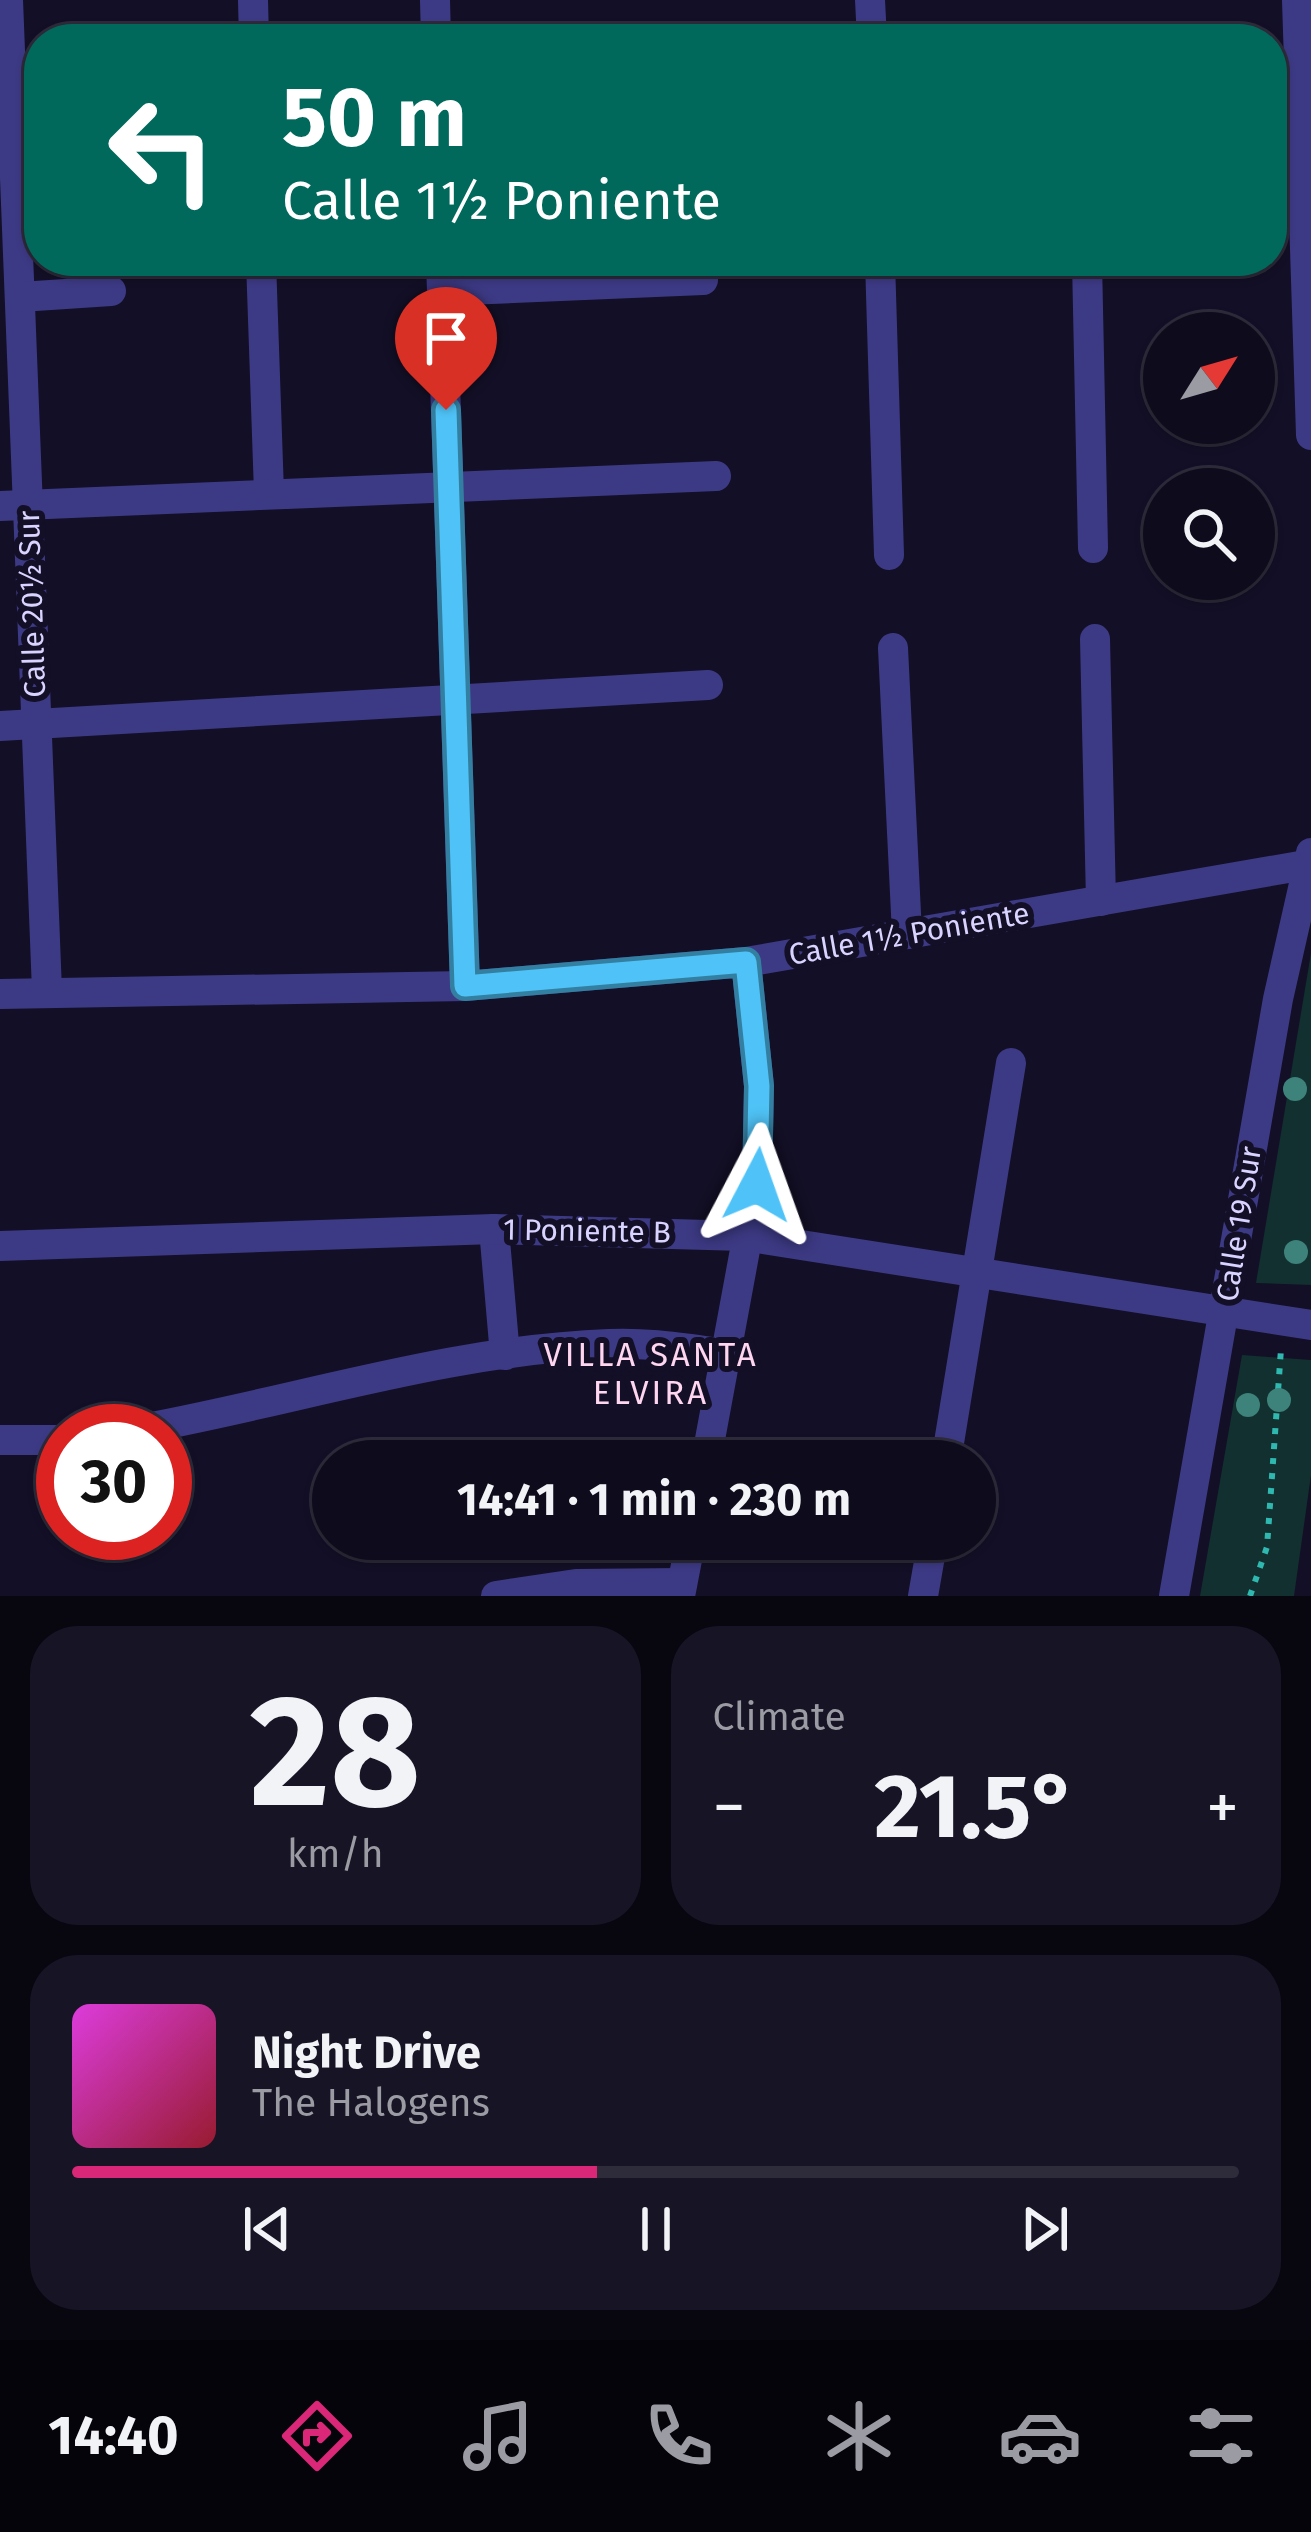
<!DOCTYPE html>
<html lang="en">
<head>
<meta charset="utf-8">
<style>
  :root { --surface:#0e0b1c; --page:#171425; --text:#f1f3f6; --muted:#9b9ba3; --line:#2e2b3b; --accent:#db2777 }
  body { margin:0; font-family:"Fira Sans",sans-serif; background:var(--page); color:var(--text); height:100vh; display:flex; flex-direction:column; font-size:45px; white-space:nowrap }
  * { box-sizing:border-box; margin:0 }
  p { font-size:39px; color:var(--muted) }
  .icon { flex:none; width:66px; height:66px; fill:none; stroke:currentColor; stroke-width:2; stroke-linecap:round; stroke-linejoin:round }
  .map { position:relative; height:1596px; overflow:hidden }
  .drawer { display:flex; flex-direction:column; gap:30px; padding:30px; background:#08060f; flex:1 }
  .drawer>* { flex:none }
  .hud { position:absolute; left:24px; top:24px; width:1263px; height:252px; border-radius:48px; box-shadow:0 3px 9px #0004,0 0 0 3px var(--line); background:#00695c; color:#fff; overflow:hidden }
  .needle { width:78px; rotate:53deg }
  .fabs { position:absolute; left:1143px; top:312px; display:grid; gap:24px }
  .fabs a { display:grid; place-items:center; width:132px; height:132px; border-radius:50%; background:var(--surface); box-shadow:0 3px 9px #0004,0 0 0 3px var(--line); font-size:60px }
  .speed { position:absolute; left:36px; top:1404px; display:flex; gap:24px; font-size:60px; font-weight:700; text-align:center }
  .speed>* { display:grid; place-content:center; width:156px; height:156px; border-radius:50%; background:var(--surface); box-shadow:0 3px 9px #0004,0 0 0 3px var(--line); line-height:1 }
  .speed .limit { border:18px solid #d22; background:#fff; color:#111 }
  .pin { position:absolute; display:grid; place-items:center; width:102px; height:102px; color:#fff; margin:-123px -51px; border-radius:50% 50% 50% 0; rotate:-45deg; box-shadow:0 0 12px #0007 }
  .pin .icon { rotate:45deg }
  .me { position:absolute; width:132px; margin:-66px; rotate:4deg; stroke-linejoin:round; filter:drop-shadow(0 0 9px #0008) }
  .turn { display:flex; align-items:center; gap:42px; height:252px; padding:0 60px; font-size:54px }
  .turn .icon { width:156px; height:156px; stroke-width:2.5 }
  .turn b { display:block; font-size:84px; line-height:102px }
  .big { font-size:90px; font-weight:700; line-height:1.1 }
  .drawer .card { flex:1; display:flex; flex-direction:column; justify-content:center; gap:18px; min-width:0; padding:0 42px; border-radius:48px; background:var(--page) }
  .drawer .dial { align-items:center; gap:0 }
  .dial b { font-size:156px; line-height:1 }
  .song { display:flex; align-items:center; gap:36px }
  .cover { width:144px; height:144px; border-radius:18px; background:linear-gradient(135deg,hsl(300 70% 55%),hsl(350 70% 35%)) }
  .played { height:12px; border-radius:6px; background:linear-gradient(90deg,var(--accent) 45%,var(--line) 45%) }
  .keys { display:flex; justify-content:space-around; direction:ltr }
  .heat { display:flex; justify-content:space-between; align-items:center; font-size:66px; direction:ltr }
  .drawer .tiles { flex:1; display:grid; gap:30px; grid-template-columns:1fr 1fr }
  .card:last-child { grid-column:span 2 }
  .trip { position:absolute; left:312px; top:1440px; width:684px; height:120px; border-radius:60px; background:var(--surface); box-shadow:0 3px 9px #0004,0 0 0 3px var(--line); font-weight:700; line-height:120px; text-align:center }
  .tab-bar { display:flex; height:192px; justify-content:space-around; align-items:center; background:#06040b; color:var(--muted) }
  .tab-bar .icon { width:84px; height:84px }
  .tab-bar .active { color:var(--accent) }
  .tab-bar b { font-size:54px; color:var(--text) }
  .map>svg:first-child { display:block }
  .green { fill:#12302f }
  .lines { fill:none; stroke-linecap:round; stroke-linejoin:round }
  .path { stroke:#2fb8b0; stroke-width:6; stroke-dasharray:6 9; stroke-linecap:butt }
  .minor { stroke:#3d3a85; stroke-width:30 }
  .tree { fill:#3d827b }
  .route-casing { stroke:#337fa1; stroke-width:30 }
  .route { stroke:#4fc3f7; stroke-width:21 }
  .labels { text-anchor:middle; stroke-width:12; stroke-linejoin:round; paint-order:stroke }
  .street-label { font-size:30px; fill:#d9d4ff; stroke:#130f26 }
  .neighbourhood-label { font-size:33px; letter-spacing:3px; fill:#ffd6f0; stroke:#130f26 }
</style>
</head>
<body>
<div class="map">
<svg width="1311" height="1596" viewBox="0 0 1311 1596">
  <rect width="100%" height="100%" fill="#130f26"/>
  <g class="green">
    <path d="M 1311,953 L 1311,1285 L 1256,1283 Z"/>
    <path d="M 1242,1355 L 1311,1360 L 1311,1475 L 1294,1596 L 1200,1596 Z"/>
  </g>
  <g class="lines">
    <path class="path" d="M 1250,1596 L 1267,1547 L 1281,1349"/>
    <g class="minor">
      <path d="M 8,0 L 47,991"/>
      <path d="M 253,0 L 254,39"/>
      <path d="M 435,0 L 436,39"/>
      <path d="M 870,0 L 872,39"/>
      <path d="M 1297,0 L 1311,435"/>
      <path d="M 261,261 L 269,493"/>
      <path d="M 441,261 L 465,986"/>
      <path d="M 880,261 L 889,555"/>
      <path d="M 1087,261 L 1093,548"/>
      <path d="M 442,291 L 703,280"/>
      <path d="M 20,297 L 111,291"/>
      <path d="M 0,506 L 716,476"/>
      <path d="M 1095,639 L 1101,901"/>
      <path d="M 893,648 L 907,934"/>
      <path d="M 0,726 L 708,685"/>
      <path d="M 0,994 L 465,986 L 746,962 L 1311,864"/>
      <path d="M 494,1229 L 505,1355"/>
      <path d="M 0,1246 L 494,1229 L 744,1236 L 1311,1325"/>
      <path d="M 130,1431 C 289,1403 446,1350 609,1344 C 649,1342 688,1349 728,1354"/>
      <path d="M 0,1440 L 63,1440"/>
      <path d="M 706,1461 L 757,1185 L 759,1086 L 746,962"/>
      <path d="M 946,1461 L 1011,1063"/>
      <path d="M 496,1596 L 576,1584 L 682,1583"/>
      <path d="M 680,1596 L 691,1539"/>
      <path d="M 923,1596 L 933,1539"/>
      <path d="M 1174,1596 L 1278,999 L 1311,853"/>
    </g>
  </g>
  <g class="tree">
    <circle cx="1295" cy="1089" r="12"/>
    <circle cx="1296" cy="1252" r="12"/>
    <circle cx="1279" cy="1400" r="12"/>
    <circle cx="1248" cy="1405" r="12"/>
  </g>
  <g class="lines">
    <defs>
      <path id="route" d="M 446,410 L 465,986 L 746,962 L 759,1086 L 757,1185"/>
    </defs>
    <use href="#route" class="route-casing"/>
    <use href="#route" class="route"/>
  </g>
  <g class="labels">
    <g class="street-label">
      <text transform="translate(32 604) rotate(-92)" y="10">Calle 20½ Sur</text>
      <text transform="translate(909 934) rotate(-10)" y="10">Calle 1½ Poniente</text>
      <text transform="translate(1239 1224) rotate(-81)" y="10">Calle 19 Sur</text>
      <text transform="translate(587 1231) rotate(1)" y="10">1 Poniente B</text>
    </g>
    <g class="neighbourhood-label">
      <text x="651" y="1366">VILLA SANTA<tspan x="651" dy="38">ELVIRA</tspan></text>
    </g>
  </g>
</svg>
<div class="fabs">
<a><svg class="needle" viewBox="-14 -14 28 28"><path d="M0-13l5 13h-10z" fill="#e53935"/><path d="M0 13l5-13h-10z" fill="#9b9ba3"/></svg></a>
<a><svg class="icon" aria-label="search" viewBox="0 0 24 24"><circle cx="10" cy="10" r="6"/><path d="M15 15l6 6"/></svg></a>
</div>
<div class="speed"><div class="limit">30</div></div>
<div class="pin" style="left:446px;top:410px;background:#d93025"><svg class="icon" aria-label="arrive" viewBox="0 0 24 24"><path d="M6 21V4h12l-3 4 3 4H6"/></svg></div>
<svg class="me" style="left:757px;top:1185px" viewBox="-20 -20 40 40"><path d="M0-17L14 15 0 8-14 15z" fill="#4fc3f7" stroke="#fff" stroke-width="4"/></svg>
<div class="trip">14:41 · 1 min · 230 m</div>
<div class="hud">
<div class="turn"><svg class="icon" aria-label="left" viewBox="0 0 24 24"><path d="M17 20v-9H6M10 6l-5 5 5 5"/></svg><div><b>50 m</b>Calle 1½ Poniente</div></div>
</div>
</div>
<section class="drawer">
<div class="tiles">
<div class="card dial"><b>28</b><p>km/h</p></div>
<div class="card"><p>Climate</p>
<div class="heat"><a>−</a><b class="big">21.5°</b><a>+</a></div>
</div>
<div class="card">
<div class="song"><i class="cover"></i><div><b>Night Drive</b><p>The Halogens</p></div></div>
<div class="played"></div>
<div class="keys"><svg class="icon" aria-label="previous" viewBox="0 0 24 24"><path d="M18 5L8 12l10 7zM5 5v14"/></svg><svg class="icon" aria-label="pause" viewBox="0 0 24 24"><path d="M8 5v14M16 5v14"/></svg><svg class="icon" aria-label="next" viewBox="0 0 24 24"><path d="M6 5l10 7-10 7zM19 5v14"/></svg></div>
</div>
</div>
</section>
<nav class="tab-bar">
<b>14:40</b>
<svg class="icon active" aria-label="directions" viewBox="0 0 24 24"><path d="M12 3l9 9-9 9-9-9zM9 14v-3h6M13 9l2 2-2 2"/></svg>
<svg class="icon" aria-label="music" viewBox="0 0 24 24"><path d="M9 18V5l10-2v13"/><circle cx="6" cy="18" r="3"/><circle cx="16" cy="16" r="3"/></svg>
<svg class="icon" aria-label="phone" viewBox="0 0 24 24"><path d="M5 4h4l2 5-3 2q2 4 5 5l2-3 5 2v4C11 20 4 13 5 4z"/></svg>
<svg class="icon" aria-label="climate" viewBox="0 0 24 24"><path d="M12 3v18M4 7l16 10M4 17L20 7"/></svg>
<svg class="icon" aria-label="car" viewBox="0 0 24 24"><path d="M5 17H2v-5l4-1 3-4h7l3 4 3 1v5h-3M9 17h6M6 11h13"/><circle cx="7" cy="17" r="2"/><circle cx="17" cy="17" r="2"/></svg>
<svg class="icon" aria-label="filters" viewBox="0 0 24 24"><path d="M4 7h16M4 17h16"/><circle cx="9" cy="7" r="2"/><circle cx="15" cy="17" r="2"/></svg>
</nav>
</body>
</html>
